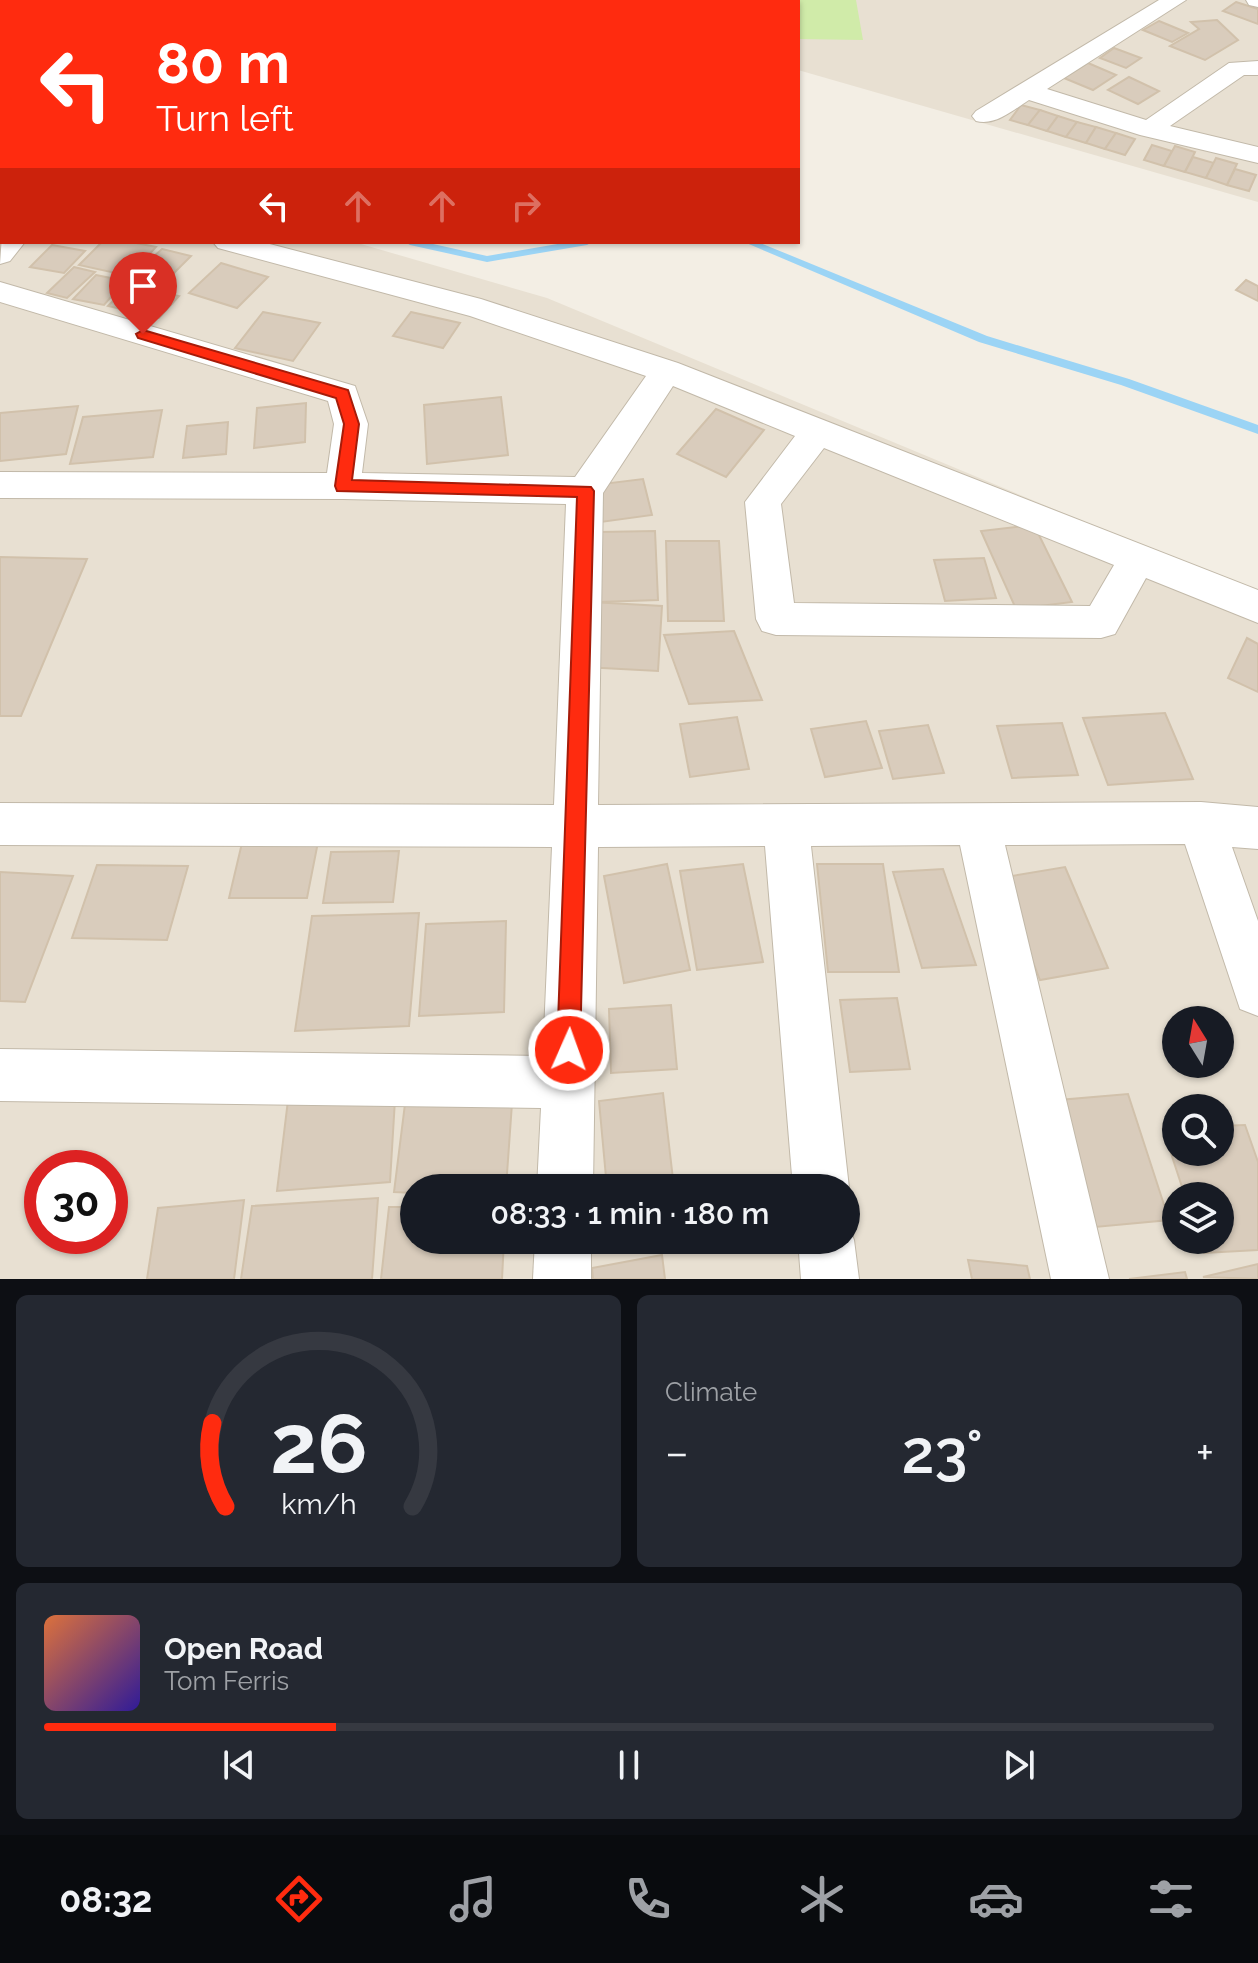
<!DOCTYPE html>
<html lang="en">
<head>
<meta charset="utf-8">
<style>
  :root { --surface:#171b24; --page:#242831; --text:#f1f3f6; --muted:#9ea1a6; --line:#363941; --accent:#ff2b0f }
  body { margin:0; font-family:Raleway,sans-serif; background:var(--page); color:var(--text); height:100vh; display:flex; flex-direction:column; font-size:30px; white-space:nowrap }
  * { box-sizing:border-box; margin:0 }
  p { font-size:26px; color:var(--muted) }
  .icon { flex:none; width:44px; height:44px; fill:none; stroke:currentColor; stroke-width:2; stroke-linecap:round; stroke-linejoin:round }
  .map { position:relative; height:1279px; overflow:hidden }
  .panel { display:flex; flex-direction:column; gap:16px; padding:16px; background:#0d0f14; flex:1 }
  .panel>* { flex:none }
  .guide { position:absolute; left:0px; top:0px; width:800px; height:244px; box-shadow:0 2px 6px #0004; background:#ff2b0f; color:#fff; overflow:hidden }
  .needle { width:52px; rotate:349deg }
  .tools { position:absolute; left:1162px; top:1006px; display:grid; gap:16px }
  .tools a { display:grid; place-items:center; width:72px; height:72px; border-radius:50%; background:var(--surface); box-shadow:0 2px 6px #0004; font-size:40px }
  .speed { position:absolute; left:24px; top:1150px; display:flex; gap:16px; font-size:40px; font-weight:700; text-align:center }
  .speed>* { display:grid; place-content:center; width:104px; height:104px; border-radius:50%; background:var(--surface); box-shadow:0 2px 6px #0004; line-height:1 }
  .speed .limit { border:12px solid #d22; background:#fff; color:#111 }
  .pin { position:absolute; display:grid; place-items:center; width:68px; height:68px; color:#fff; margin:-82px -34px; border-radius:50% 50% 50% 0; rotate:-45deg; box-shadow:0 0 8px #0007 }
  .pin .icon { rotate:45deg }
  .me { position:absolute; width:88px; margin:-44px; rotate:2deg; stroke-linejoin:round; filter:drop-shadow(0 0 6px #0008) }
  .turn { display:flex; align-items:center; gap:28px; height:168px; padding:0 24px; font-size:36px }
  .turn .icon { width:104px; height:104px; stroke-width:2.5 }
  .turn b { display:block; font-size:56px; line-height:68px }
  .lanes { display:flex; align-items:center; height:76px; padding:0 24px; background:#0003; justify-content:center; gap:40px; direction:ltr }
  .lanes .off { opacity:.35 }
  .big { font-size:60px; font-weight:600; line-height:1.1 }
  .panel .card { flex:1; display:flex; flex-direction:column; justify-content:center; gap:12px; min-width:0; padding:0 28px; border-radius:12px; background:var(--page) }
  .panel .dial { align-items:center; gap:0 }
  .dial svg { height:208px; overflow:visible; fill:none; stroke:var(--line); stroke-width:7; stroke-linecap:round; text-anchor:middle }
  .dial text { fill:var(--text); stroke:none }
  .song { display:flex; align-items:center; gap:24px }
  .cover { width:96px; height:96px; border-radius:12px; background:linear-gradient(135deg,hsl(20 70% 55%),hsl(250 70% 35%)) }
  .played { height:8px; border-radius:4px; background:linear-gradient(90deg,var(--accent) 25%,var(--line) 25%) }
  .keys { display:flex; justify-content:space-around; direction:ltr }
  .heat { display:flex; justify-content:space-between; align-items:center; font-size:44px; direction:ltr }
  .panel .tiles { flex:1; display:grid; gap:16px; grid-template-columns:1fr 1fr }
  .card:last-child { grid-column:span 2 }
  .trip { position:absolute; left:400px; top:1174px; width:460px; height:80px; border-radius:40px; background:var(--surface); box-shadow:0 2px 6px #0004; font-weight:600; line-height:80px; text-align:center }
  .tab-bar { display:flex; height:128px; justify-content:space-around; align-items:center; background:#090b0e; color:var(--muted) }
  .tab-bar .icon { width:56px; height:56px }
  .tab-bar .active { color:var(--accent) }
  .tab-bar b { font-size:36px; color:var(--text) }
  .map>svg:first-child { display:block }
  .residential { fill:#e8e0d2; fill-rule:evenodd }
  .green { fill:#d0eba9 }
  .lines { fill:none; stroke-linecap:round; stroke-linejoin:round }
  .stream { fill:#9bd4f5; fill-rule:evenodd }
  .building { fill:#d9ccbc; stroke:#d1c1ab; stroke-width:2 }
  .street-casing { stroke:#c2b9a9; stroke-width:2 }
  .street { fill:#fff; fill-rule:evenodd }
  .route { fill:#ff2b0f; stroke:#a61c0a; stroke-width:2 }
</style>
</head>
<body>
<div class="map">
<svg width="1258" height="1279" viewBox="0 0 1258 1279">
  <rect width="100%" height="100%" fill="#f3eee4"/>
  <g class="residential">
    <path d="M 557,0 L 1258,0 L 1258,202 L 798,70 L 798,2 Z"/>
    <path d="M 0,120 L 2,242 L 354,242 L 547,298 L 1258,594 L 1258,1279 L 0,1279 ZM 1176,1020 L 1220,1020 L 1220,1064 L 1176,1064 ZM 1176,1108 L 1220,1108 L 1220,1152 L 1176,1152 ZM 42,1168 L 110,1168 L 110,1236 L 42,1236 ZM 414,1188 L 846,1188 L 846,1240 L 414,1240 ZM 1176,1196 L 1220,1196 L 1220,1240 L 1176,1240 Z"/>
  </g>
  <path class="green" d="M 784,0 L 856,0 L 863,40 L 798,39 L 798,2 Z"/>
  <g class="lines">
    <g class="stream">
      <rect x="0" y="71" width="2" height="6"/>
      <path d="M 405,242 L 424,242 L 487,256 L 569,242 L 592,242 L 587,245 L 487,262 L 410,245 Z"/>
      <path d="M 744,242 L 758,242 L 987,336 L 1129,379 L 1258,425 L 1258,434 L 1121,385 L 979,342 Z"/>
    </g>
  </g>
  <g class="building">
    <path d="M 1236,2 L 1258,9 L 1258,24 L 1223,11 Z"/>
    <path d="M 1217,20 L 1238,40 L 1205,60 L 1170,46 L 1199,29 L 1191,22 Z"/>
    <path d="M 1159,21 L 1188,33 L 1172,42 L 1143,30 Z"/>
    <path d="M 1114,48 L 1141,58 L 1126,68 L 1100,58 Z"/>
    <path d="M 1088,63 L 1116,75 L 1093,90 L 1064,78 Z"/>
    <path d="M 1129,77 L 1159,91 L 1138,104 L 1108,90 Z"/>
    <path d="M 1021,105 L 1040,110 L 1028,125 L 1010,120 Z"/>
    <path d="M 1040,110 L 1058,116 L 1047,131 L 1028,125 Z"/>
    <path d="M 1058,116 L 1077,122 L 1066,137 L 1047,131 Z"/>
    <path d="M 1077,122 L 1096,127 L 1086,143 L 1066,137 Z"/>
    <path d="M 1096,127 L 1116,133 L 1105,149 L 1086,143 Z"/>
    <path d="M 1116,133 L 1135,139 L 1125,155 L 1105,149 Z"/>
    <path d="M 1152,145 L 1172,151 L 1164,166 L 1144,160 Z"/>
    <path d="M 1175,146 L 1195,152 L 1185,172 L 1164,166 Z"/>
    <path d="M 1193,157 L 1214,163 L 1206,178 L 1185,172 Z"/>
    <path d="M 1216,158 L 1237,164 L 1227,185 L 1206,178 Z"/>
    <path d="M 1235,169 L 1256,175 L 1249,191 L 1227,185 Z"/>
    <path d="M 102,242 L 131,242 L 156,247 L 129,276 L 79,265 Z"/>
    <path d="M 52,245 L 85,251 L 64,273 L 30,267 Z"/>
    <path d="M 162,249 L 191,256 L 163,284 L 132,276 Z"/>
    <path d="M 221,263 L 268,277 L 237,308 L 189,293 Z"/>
    <path d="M 74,267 L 95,272 L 67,298 L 47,293 Z"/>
    <path d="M 96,275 L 125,281 L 104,305 L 73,299 Z"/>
    <path d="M 1246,280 L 1258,286 L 1258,301 L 1236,290 Z"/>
    <path d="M 129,285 L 179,296 L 159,318 L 108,306 Z"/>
    <path d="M 263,312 L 320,323 L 293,361 L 235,348 Z"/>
    <path d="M 411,312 L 460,323 L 443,348 L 393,336 Z"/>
    <path d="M 501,397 L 508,455 L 427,464 L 424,405 Z"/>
    <path d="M 306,403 L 305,442 L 254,448 L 257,408 Z"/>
    <path d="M 78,406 L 66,454 L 0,461 L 0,413 Z"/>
    <path d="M 716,409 L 764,430 L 726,477 L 677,454 Z"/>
    <path d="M 162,410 L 153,457 L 70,464 L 83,417 Z"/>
    <path d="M 228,422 L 226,454 L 183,458 L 187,426 Z"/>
    <path d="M 643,479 L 652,515 L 601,522 L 594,485 Z"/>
    <path d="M 1034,525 L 1072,602 L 1016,609 L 981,531 Z"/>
    <path d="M 655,531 L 658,600 L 599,602 L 599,532 Z"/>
    <path d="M 666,541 L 719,541 L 724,621 L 668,621 Z"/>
    <path d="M 0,557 L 87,559 L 21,716 L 0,716 Z"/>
    <path d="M 984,558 L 996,598 L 945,601 L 934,560 Z"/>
    <path d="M 591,602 L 662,606 L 658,671 L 584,667 Z"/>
    <path d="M 734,631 L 762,700 L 689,704 L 664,635 Z"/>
    <path d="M 1247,638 L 1258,644 L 1258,692 L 1228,678 Z"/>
    <path d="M 1165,713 L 1193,779 L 1108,785 L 1083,718 Z"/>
    <path d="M 737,717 L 749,769 L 690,777 L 680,724 Z"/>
    <path d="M 866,721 L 882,768 L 825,777 L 811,729 Z"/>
    <path d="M 1062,723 L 1078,775 L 1012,778 L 997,726 Z"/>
    <path d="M 928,725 L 944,773 L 893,779 L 879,731 Z"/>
    <path d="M 318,842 L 307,898 L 229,898 L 242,843 Z"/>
    <path d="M 399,851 L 393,902 L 323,903 L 331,852 Z"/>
    <path d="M 667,864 L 690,970 L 624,983 L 604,876 Z"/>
    <path d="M 743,864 L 763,962 L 697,970 L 680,871 Z"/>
    <path d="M 817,864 L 883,864 L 899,972 L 828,972 Z"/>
    <path d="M 97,865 L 188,866 L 167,940 L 72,938 Z"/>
    <path d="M 1065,867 L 1108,968 L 1040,980 L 1000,878 Z"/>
    <path d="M 943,869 L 976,965 L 922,968 L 893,872 Z"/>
    <path d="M 0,872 L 73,876 L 25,1002 L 0,1001 Z"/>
    <path d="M 419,913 L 409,1026 L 295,1031 L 312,916 Z"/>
    <path d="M 506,921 L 504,1012 L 419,1016 L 426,924 Z"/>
    <path d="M 897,998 L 910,1069 L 850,1072 L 840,1000 Z"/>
    <path d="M 671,1005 L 677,1069 L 611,1073 L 609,1009 Z"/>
    <path d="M 396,1083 L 390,1182 L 277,1191 L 289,1092 Z"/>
    <path d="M 407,1088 L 513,1089 L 506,1188 L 414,1188 L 414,1193 L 394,1192 Z"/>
    <path d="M 663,1093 L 674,1188 L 607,1188 L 599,1101 Z"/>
    <path d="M 1128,1094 L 1169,1220 L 1095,1227 L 1059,1100 Z"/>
    <path d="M 1245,1125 L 1258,1162 L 1258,1250 L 1204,1253 L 1199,1240 L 1220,1240 L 1220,1196 L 1185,1196 L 1163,1129 L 1176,1128 L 1176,1152 L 1220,1152 L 1220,1126 Z"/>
    <path d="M 378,1198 L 372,1279 L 241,1279 L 252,1206 Z"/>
    <path d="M 244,1200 L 234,1279 L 147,1279 L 158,1208 Z"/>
    <path d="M 389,1207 L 414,1207 L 414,1240 L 504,1240 L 502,1279 L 381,1279 Z"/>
    <path d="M 662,1255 L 665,1279 L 593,1279 L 592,1268 Z"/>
    <path d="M 968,1260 L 1027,1266 L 1030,1279 L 972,1279 Z"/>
    <path d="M 1258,1264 L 1258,1279 L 1203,1277 Z"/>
    <path d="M 1185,1272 L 1187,1279 L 1129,1279 Z"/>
  </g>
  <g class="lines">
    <defs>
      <g id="street">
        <path d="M 1159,0 L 1186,0 L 1047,89 L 1146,120 L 1229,63 L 1258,61 L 1258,75 L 1244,75 L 1170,126 L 1258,147 L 1258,163 L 1140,135 L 1029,100 C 1013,110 996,126 976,121 L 972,116 L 976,111 Z"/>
        <path d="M 1246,0 L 1258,0 L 1258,7 L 1249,5 Z"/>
        <rect x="0" y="168" width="2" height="17"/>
        <path d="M 2,235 L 2,242 L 25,242 L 10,261 L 0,264 Z"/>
        <path d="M 213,242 L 262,242 L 481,299 L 678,363 L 1258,590 L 1258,623 L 1146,578 L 1115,634 L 1101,638 L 776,635 L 762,631 L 756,619 L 745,502 L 795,436 L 673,386 L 603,493 L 598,805 L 1201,802 L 1258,807 L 1258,849 L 1232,847 L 1258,921 L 1258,1016 L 1240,1009 L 1185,844 L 1005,845 L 1109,1279 L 1051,1279 L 960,845 L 811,846 L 849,1188 L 846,1194 L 846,1188 L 793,1188 L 765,846 L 598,847 L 593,1188 L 537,1188 L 541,1108 L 0,1101 L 0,1049 L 543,1056 L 552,847 L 0,845 L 0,803 L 554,805 L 566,504 L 343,499 L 0,498 L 0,472 L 327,473 L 334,424 L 328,401 L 0,302 L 0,282 L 355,386 L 368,424 L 362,473 L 575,477 L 646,376 L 470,316 L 218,248 ZM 824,448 L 1114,565 L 1090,606 L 794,603 L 781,504 Z"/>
        <path d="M 846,1220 L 854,1240 L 859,1279 L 801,1279 L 798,1240 L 846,1240 Z"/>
        <path d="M 535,1240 L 591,1240 L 591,1279 L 533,1279 Z"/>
      </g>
    </defs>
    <use href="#street" class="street-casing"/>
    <use href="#street" class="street"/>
  </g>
  <path class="route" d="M 143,330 L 348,390 L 359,424 L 352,480 L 591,487 L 594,491 L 580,1050 L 577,1058 L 569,1062 L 561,1058 L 557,1050 L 577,497 L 337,491 L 335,486 L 344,424 L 336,398 L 138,338 L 136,334 Z"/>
</svg>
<div class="tools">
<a><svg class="needle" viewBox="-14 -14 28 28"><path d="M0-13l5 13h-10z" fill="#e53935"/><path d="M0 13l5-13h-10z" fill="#9ea1a6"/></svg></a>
<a><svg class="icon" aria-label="search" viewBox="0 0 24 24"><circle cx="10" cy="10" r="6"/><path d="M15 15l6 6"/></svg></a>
<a><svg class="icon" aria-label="layers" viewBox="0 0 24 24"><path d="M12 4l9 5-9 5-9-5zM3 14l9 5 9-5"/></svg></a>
</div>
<div class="speed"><div class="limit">30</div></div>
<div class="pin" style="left:143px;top:334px;background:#d93025"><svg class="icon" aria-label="arrive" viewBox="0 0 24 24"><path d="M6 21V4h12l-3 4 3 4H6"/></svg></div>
<svg class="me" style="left:569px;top:1050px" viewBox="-20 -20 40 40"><circle r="17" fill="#ff2b0f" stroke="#fff" stroke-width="3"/><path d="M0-11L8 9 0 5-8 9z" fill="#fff"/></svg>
<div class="trip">08:33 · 1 min · 180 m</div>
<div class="guide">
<div class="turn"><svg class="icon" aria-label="left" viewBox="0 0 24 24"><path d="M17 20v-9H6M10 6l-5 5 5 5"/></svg><div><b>80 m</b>Turn left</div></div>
<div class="lanes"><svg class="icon" aria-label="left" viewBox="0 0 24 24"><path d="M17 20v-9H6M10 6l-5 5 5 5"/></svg><svg class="icon off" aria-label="ahead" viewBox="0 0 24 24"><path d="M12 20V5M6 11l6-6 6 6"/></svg><svg class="icon off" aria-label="ahead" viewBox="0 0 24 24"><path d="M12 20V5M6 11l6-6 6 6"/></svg><svg class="icon off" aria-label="right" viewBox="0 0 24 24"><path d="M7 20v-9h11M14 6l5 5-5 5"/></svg></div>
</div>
</div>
<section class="panel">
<div class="tiles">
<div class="card dial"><svg viewBox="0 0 100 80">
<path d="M14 69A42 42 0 1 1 86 69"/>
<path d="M14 69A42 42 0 0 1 9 37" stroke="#ff2b0f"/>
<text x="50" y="56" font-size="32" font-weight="700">26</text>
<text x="50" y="72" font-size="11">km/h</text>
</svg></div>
<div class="card"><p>Climate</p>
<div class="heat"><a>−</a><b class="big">23°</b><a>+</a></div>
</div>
<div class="card">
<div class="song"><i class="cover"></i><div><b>Open Road</b><p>Tom Ferris</p></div></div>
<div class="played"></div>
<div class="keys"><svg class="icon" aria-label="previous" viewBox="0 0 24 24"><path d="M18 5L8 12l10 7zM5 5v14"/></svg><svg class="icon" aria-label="pause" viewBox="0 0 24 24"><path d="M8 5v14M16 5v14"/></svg><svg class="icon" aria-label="next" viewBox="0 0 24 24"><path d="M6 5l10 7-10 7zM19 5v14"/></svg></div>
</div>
</div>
</section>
<nav class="tab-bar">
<b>08:32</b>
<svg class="icon active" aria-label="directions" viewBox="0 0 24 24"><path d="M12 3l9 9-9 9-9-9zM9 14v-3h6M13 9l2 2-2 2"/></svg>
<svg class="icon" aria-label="music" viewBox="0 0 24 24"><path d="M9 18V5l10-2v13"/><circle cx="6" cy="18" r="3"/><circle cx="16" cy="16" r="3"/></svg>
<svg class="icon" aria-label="phone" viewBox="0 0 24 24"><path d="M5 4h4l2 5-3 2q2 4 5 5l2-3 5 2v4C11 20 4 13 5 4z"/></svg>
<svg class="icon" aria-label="climate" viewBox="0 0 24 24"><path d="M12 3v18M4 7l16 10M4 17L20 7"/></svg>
<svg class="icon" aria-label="car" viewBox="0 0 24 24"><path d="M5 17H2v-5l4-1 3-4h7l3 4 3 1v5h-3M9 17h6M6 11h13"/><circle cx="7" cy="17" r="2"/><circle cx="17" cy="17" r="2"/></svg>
<svg class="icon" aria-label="filters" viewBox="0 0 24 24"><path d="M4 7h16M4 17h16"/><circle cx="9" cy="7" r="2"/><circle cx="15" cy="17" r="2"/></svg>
</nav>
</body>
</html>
